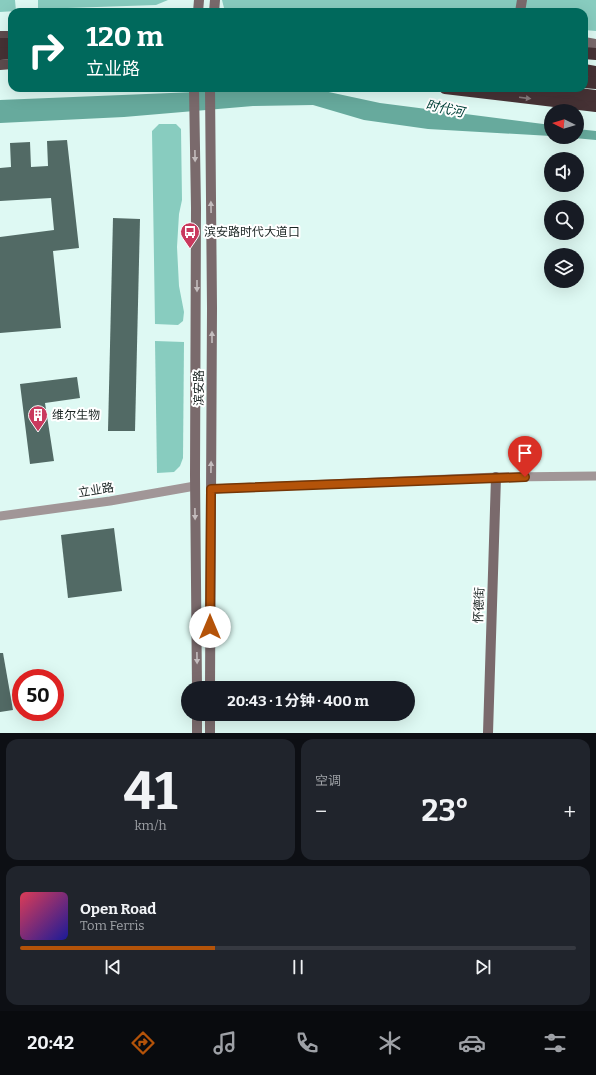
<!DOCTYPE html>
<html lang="zh">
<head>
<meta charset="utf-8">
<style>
  :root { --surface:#171b24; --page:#20242c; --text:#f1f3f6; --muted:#9ea1a6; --line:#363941; --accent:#b45309 }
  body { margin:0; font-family:Bitter,"Noto Sans SC",serif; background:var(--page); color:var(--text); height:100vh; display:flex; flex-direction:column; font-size:15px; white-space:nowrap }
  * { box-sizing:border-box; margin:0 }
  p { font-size:13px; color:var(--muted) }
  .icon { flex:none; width:22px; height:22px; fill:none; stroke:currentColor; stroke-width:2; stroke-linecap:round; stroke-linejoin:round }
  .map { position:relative; height:733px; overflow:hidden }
  .drawer { display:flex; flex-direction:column; gap:6px; padding:6px; background:#0d0f14; flex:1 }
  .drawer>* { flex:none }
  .guide { position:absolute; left:8px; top:8px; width:580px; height:84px; border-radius:12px; box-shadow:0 4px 16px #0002; background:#00695c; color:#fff; overflow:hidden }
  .needle { width:26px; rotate:275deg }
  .buttons { position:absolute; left:544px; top:104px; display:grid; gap:8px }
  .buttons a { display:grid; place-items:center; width:40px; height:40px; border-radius:50%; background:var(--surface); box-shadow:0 4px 16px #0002; font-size:20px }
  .speed { position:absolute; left:12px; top:669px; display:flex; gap:8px; font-size:20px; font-weight:700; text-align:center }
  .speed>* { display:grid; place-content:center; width:52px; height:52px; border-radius:50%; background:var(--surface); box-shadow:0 4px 16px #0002; line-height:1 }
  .speed .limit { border:6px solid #d22; background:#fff; color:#111 }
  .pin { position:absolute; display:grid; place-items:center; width:34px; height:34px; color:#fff; margin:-41px -17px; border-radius:50% 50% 50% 0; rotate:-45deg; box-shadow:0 0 4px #0007 }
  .pin .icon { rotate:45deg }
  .me { position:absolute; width:44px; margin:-22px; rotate:0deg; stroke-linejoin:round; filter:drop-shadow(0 0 3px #0008) }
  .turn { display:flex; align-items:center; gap:14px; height:84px; padding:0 12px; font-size:18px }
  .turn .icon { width:52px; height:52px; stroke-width:2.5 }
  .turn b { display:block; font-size:28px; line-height:34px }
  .big { font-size:30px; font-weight:700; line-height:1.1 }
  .drawer .card { flex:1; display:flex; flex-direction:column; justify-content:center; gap:6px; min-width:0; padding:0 14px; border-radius:12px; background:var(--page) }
  .drawer .dial { align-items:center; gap:0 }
  .dial b { font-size:52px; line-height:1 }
  .song { display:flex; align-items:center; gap:12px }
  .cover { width:48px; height:48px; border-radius:6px; background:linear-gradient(135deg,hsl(350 70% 55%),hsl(240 70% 35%)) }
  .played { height:4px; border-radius:2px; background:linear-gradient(90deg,var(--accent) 35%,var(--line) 35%) }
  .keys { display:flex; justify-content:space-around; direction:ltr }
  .heat { display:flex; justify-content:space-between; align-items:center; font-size:22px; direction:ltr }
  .drawer .tiles { flex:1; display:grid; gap:6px; grid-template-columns:1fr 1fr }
  .card:last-child { grid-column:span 2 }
  .trip { position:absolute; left:181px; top:681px; width:234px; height:40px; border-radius:20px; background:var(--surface); box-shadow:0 4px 16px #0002; font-weight:700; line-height:40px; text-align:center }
  .menu { display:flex; height:64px; justify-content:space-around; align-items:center; background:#090b0e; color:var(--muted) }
  .menu .icon { width:28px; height:28px }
  .menu .active { color:var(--accent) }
  .menu b { font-size:18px; color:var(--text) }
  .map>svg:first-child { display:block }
  .forest { fill:#88ccbf }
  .water { fill:#67aa9d }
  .building { fill:#526a65 }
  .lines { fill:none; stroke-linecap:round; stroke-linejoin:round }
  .street { stroke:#a19697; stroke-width:9 }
  .secondary { stroke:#7a6a6c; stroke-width:10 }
  .primary { stroke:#5e4c4e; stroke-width:10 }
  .highway { stroke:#463235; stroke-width:12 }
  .oneway { fill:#877a7c }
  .oneway2 { fill:#c3bcbd }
  .route-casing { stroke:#753606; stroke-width:10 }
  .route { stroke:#b45309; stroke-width:7 }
  .labels { text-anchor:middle; stroke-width:4; stroke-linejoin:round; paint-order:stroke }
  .poi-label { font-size:12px; fill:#1a2422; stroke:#fff; text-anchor:start }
  .street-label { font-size:12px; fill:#1a2422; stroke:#fff }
  .water-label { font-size:13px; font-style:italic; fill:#004138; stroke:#fff }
</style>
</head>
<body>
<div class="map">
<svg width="596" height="733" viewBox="0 0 596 733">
  <rect width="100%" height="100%" fill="#def9f3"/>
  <g class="forest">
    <path d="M 0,0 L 15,0 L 16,11 L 0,12 Z"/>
    <path d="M 38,0 L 168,0 L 156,5 L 38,9 Z"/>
    <path d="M 222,0 L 596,0 L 596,31 L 584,30 L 584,12 L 410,12 L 366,8 L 349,12 L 225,12 Z"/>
    <path d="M 159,124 L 176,124 L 181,129 L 182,200 L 179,214 L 177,247 L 179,286 L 184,312 L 183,321 L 178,325 L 155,324 L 152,131 Z"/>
    <path d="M 155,341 L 184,342 L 183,458 L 180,466 L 174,472 L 157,473 Z"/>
  </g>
  <g class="water">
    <path d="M 292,88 L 310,88 L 380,103 L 551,125 L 551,136 L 428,129 L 364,120 L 313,105 L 253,106 L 124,117 L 0,123 L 0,100 Z"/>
    <path d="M 577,129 L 596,131 L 596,140 L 563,137 L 577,137 Z"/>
  </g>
  <g class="building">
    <path d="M 67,140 L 79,248 L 53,251 L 61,328 L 0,333 L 0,237 L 54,230 L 51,198 L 0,201 L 0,168 L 11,167 L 10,143 L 30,142 L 31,167 L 48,166 L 47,141 Z"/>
    <path d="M 113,218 L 140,219 L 135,431 L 108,431 Z"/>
    <path d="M 77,377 L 80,398 L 45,403 L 54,461 L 30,464 L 20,384 Z"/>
    <path d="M 114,528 L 122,591 L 68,598 L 61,535 Z"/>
    <path d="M 0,653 L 3,653 L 13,710 L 0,712 Z"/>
  </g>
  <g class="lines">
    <g class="street">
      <path d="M 211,489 L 496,477 L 596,476"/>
      <path d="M 0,516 L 110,501 L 195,486"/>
    </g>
    <g class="secondary">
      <path d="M 198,12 L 199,0"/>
      <path d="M 214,12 L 215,0"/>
      <path d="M 520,12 L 522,0"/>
      <path d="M 584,42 L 596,44"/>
      <path d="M 194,88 L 196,208 L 195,475 L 197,688"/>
      <path d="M 210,688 L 212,308 L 210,88"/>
      <path d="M 197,714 L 197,733"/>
      <path d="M 210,733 L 210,714"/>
      <path d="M 488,733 L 496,477"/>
    </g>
    <g class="primary">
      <path d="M 0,36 L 12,36"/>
      <path d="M 0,65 L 12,64"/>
    </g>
    <g class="highway">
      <path d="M 0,44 L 12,44"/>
      <path d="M 584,53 L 596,54"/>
      <path d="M 0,54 L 12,53"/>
      <path d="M 584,70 L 596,72"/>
      <path d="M 584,82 L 596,83"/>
      <path d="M 445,88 L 596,106"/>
      <path d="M 529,88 L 596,96"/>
    </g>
  </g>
  <defs><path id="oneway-solid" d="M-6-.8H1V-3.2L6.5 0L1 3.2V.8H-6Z"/></defs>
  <use class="oneway" href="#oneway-solid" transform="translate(525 98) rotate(7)"/>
  <g class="oneway2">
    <use href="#oneway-solid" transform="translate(195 156) rotate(89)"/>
    <use href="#oneway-solid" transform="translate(211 207) rotate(-91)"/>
    <use href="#oneway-solid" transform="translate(197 286) rotate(90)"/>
    <use href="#oneway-solid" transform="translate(212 337) rotate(-90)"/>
    <use href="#oneway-solid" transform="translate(211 467) rotate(-89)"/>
    <use href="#oneway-solid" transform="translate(195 514) rotate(89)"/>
    <use href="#oneway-solid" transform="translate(197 658) rotate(89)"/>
  </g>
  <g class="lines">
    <defs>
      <path id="route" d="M 210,627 L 211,489 L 525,477"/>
    </defs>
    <use href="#route" class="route-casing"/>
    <use href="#route" class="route"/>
  </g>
  <defs>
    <symbol id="bus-pin" viewBox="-11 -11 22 30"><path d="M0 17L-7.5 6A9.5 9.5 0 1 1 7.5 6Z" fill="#c9395d" stroke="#fff"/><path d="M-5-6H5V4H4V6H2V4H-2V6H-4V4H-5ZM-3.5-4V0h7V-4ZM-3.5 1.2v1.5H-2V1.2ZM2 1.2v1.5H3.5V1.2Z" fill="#fff"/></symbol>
    <symbol id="building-pin" viewBox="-11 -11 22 30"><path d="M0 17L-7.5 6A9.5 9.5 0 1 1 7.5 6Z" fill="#c9395d" stroke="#fff"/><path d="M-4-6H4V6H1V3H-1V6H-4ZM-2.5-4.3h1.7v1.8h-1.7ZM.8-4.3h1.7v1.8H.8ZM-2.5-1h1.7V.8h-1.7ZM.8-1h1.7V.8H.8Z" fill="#fff"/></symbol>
  </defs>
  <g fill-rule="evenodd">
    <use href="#bus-pin" x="179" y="221" width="22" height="30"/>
    <use href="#building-pin" x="27" y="404" width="22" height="30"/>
  </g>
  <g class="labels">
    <g class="poi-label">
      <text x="204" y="236">滨安路时代大道口</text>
      <text x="52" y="419">维尔生物</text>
    </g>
    <g class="street-label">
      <text transform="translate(199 388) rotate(-90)" y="4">滨安路</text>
      <text transform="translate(96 490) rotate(-9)" y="4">立业路</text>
      <text transform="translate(479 605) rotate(-88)" y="4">怀德街</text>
    </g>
    <g class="water-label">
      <text transform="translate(445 108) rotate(12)" y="5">时代河</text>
    </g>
  </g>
</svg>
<div class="buttons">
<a><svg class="needle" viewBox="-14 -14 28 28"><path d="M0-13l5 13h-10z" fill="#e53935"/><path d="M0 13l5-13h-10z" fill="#9ea1a6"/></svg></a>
<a><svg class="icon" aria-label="sound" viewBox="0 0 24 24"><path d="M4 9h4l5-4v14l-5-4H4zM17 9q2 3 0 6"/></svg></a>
<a><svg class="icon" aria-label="search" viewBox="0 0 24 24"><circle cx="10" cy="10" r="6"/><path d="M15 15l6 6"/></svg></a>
<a><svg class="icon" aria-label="layers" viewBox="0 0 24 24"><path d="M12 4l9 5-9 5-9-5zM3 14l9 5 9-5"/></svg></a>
</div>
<div class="speed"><div class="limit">50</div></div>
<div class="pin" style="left:525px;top:477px;background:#d93025"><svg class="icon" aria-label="arrive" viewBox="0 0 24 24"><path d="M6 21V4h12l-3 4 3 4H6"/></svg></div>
<svg class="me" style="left:210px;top:627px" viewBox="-20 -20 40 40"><circle r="19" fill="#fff"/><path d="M0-13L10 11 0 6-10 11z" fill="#b45309"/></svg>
<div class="trip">20:43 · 1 分钟 · 400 m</div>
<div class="guide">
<div class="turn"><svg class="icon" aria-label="right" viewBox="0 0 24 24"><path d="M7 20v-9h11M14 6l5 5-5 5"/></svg><div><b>120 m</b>立业路</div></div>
</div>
</div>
<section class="drawer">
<div class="tiles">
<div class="card dial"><b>41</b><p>km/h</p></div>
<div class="card"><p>空调</p>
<div class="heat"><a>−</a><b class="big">23°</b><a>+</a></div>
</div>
<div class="card">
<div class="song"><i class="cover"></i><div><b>Open Road</b><p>Tom Ferris</p></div></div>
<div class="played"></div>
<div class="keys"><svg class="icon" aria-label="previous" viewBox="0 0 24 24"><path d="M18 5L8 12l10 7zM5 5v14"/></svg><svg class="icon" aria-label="pause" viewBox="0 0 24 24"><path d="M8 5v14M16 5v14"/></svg><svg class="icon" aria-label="next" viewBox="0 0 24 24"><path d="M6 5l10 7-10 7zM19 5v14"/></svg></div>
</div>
</div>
</section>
<nav class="menu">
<b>20:42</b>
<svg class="icon active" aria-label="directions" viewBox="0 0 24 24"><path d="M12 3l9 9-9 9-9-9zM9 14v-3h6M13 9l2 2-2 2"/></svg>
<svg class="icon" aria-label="music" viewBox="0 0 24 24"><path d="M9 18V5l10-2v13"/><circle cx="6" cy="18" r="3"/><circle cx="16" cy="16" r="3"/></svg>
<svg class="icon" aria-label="phone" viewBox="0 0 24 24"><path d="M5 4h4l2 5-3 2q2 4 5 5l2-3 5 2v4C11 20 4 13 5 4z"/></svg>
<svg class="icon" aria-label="climate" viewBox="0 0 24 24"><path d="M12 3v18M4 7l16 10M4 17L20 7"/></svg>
<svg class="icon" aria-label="car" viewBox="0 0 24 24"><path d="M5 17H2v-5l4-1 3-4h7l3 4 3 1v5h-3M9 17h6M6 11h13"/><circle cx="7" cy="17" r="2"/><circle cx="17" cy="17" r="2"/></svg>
<svg class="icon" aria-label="filters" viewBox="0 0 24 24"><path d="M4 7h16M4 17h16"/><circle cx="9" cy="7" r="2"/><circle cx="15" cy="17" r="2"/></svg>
</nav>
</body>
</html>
